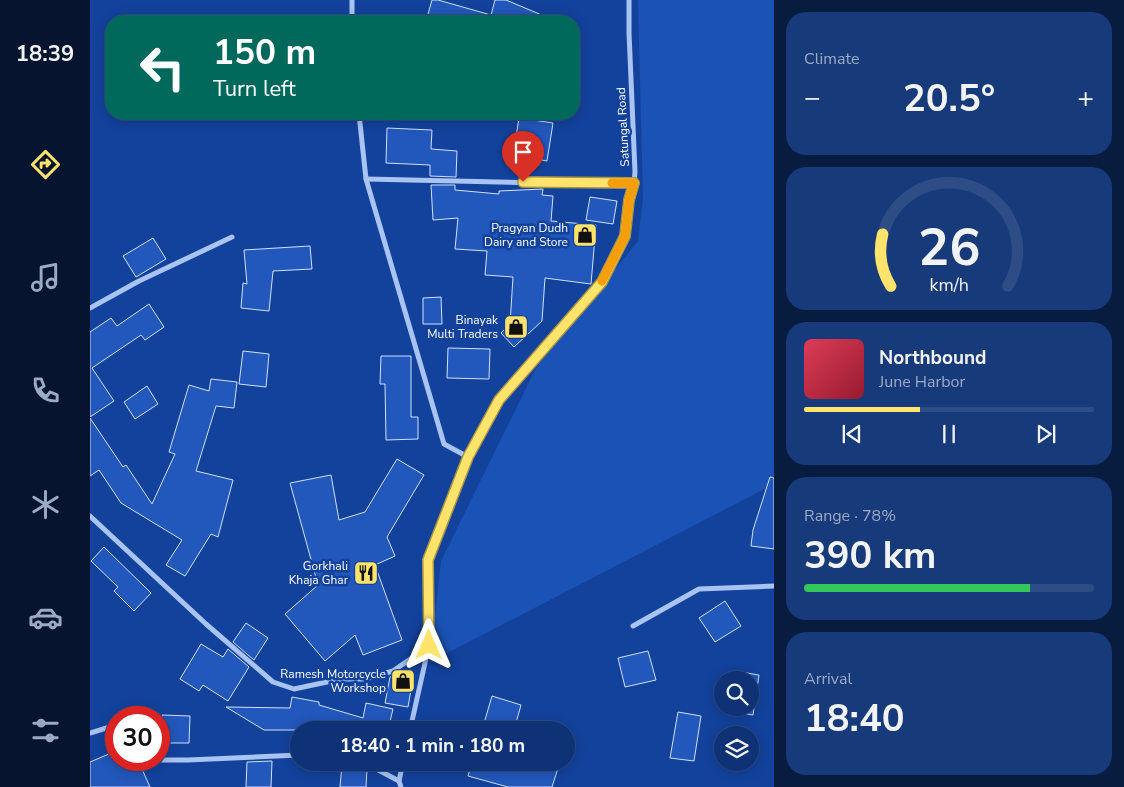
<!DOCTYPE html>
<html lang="en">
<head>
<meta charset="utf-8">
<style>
  :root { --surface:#0e3275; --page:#173a7a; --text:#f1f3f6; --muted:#9baac5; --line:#2e4d87; --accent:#ffe36b }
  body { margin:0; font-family:"Nunito Sans",sans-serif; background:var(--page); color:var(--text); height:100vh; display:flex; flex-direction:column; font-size:19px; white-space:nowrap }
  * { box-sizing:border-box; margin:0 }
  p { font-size:16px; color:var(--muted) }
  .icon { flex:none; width:28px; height:28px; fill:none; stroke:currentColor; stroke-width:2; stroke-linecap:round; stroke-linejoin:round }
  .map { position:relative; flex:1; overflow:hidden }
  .details { display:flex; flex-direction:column; gap:12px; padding:12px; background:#081c40; width:350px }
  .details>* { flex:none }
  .top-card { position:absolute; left:15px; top:15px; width:475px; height:105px; border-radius:20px; box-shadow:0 2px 12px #0003,0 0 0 1px var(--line); background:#00695c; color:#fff; overflow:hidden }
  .buttons { position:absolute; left:624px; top:671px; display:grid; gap:10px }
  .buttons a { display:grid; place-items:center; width:45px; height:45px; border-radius:50%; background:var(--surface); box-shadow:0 2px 12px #0003,0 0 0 1px var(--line); font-size:25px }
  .speed { position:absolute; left:15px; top:706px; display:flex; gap:10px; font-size:25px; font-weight:700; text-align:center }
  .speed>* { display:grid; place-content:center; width:65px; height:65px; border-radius:50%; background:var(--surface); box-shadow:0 2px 12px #0003,0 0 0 1px var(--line); line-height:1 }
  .speed .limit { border:8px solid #d22; background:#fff; color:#111 }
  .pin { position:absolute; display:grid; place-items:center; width:42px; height:42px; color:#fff; margin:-51px -21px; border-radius:50% 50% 50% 0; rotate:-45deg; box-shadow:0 0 5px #0007 }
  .pin .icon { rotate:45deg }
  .me { position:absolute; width:55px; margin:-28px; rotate:0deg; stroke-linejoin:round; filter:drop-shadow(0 0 4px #0008) }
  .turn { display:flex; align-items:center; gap:18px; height:105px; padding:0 25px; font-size:22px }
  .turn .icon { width:65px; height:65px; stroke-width:2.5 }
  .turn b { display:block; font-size:35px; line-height:42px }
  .big { font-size:38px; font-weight:700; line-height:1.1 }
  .details .tile { flex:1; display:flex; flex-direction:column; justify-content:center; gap:8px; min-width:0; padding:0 18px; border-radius:20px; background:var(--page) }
  .details .dial { align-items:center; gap:0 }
  .dial svg { height:130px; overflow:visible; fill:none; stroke:var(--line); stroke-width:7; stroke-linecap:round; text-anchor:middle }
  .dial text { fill:var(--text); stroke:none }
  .song { display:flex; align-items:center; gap:15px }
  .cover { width:60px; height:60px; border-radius:8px; background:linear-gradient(135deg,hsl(350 70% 55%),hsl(350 70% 35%)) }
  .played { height:5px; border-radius:2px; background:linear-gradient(90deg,var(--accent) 40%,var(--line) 40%) }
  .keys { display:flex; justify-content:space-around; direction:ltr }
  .heat { display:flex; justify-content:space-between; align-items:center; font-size:28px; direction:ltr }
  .charge { height:8px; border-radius:4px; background:linear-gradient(90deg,#34c759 78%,var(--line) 0) }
  .trip { position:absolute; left:200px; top:721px; width:285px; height:50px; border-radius:25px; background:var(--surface); box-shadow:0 2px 12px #0003,0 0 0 1px var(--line); font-weight:700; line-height:50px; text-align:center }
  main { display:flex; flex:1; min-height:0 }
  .tabs { display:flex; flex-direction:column; width:90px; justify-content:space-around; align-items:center; background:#06142f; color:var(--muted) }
  .tabs .icon { width:35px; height:35px }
  .tabs .selected { color:var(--accent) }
  .tabs b { font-size:22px; color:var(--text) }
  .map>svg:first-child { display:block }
  .green { fill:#1b52b6 }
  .building { fill:#2257bb; stroke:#d1e1fd }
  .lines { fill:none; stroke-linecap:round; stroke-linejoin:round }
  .street { stroke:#a9c3f3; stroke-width:5 }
  .route-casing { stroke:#a69446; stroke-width:12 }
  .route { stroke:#ffe36b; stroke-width:9 }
  .slow { stroke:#f59e0b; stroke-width:9 }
  .labels { text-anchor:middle; stroke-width:5; stroke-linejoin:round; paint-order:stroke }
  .street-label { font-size:12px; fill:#fff; stroke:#13429c }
  .poi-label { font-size:12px; fill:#fff; stroke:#13429c; text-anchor:end }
</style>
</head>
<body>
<main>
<nav class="tabs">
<b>18:39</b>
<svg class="icon selected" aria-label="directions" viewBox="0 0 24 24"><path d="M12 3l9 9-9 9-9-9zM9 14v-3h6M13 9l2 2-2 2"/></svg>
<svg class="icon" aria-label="music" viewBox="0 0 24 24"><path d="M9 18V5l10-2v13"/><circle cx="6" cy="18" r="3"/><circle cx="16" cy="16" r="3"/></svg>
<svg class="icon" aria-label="phone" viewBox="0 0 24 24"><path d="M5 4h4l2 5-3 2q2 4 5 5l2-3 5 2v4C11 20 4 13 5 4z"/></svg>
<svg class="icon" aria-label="climate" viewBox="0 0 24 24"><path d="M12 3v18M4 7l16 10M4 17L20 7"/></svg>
<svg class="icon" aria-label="car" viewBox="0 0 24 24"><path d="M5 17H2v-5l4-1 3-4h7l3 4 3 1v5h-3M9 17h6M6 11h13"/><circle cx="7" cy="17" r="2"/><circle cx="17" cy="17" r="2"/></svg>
<svg class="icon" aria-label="filters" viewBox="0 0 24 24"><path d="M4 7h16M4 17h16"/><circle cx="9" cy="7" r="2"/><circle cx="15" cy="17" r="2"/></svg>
</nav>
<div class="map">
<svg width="684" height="787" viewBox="0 0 684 787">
  <rect width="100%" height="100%" fill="#13429c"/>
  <path class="green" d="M 548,0 L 684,0 L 684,484 L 340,662 L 351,561 L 446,368 L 548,241 L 553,199 Z"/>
  <g class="building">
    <path d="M 342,0 L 348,0 L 401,15 L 405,0 L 416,0 L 466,21 L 336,21 Z"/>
    <path d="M 429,118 L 463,123 L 457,161 L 423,155 Z"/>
    <path d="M 297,128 L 342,130 L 341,149 L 367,151 L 366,177 L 340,176 L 340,165 L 296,163 Z"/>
    <path d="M 341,185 L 365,185 L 365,190 L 409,194 L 409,191 L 453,189 L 452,195 L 463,196 L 461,221 L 506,225 L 501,284 L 455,278 L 452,321 L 424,347 L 411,333 L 420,324 L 423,277 L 395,275 L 397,251 L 365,249 L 368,218 L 343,220 Z"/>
    <path d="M 500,197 L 527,201 L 523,224 L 496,220 Z"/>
    <path d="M 63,238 L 76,259 L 46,277 L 33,256 Z"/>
    <path d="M 220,246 L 222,269 L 183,271 L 179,311 L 151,308 L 153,283 L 157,284 L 154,250 Z"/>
    <path d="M 351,297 L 352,324 L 333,324 L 333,298 Z"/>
    <path d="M 59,304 L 74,327 L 55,340 L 51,335 L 2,368 L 24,401 L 0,417 L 0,332 L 21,318 L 27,326 Z"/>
    <path d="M 358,348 L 400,349 L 399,379 L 357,378 Z"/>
    <path d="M 153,351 L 179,354 L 176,387 L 149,384 Z"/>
    <path d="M 291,356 L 321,356 L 321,417 L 328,417 L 328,439 L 296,440 L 295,384 L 290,384 Z"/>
    <path d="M 121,379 L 147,382 L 144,408 L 126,406 L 106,471 L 143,480 L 128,537 L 121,534 L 95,576 L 76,565 L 92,540 L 31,503 L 9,470 L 0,476 L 0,418 L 33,467 L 36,465 L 62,504 L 85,454 L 79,452 L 99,385 L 119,391 Z"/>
    <path d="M 57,386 L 68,404 L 45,419 L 34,402 Z"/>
    <path d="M 307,459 L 334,475 L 297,537 L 305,556 L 285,565 L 312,640 L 273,655 L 265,635 L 235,661 L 195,614 L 228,585 L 200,483 L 241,475 L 249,520 L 275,512 Z"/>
    <path d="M 680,477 L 684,478 L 684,549 L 661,546 L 663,530 Z"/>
    <path d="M 14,547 L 61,593 L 44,611 L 24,591 L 28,587 L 1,561 Z"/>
    <path d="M 635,601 L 651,626 L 625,642 L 609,618 Z"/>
    <path d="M 156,623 L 178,638 L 164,660 L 143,642 Z"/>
    <path d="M 111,644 L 133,657 L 138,649 L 159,667 L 138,701 L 113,685 L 109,691 L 90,679 Z"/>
    <path d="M 558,651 L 566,680 L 535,687 L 528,658 Z"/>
    <path d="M 645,671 L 669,675 L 663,715 L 639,711 L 639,708 L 660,708 L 660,680 L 643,680 Z"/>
    <path d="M 305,675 L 323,678 L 318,707 L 295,703 L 300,677 Z"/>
    <path d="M 402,696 L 431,705 L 424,730 L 392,730 Z"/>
    <path d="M 202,697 L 229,702 L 229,705 L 273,718 L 276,703 L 303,709 L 298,730 L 174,730 L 136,707 L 200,708 Z"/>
    <path d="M 588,712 L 611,716 L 604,761 L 580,758 Z"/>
    <path d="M 72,715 L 100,716 L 99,743 L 72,743 Z"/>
    <path d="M 26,751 L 26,760 L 48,760 L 60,787 L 0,787 L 0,762 Z"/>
    <path d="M 182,761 L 181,787 L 156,787 L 157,762 Z"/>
    <path d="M 382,762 L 470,762 L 462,787 L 418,787 L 378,776 Z"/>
    <path d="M 252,764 L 266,765 L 277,769 L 276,787 L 250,787 Z"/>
  </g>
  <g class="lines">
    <g class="street">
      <path d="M 262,0 L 262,21"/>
      <path d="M 269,114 L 276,179 L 354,444 L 378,457"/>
      <path d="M 276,179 L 490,184 L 544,183"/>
      <path d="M 0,308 L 49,281 L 142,237"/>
      <path d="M 0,516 L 116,624 L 183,682 L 204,689 L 251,679 L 275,679 L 303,671 L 339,646"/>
      <path d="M 543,626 L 609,589 L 684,586"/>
      <path d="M 320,730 L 339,645 L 339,560 L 378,457 L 409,400 L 512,282 L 535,236 L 539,200 L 544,183 L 545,172 L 539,33 L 539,0"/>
      <path d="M 0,733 L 26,725"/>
      <path d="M 56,760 L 98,760 L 209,755"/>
      <path d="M 269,762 L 277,764 L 309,781"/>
      <path d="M 311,787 L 309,781 L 313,762"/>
    </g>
  </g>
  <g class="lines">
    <defs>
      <path id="route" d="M 339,645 L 338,560 L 378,457 L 409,400 L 512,282 L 535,236 L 539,200 L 544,183 L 433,182"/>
    </defs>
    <use href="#route" class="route-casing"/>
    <use href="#route" class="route"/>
    <path class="slow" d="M 512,281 L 535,236 L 539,200 L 544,183 L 522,183"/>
  </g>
  <defs>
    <symbol id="shop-square" viewBox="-11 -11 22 22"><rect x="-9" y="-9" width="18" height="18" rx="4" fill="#ffe36b" stroke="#13429c"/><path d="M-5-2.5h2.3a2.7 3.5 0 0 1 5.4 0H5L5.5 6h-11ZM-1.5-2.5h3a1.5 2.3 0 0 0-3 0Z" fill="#111"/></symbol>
    <symbol id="restaurant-square" viewBox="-11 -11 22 22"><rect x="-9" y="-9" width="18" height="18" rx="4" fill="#ffe36b" stroke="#13429c"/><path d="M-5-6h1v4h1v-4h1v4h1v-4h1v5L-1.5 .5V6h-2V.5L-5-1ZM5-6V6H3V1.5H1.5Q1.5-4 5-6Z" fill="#111"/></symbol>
  </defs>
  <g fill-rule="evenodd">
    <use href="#shop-square" x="481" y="221" width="28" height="28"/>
    <use href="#shop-square" x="412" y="313" width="28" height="28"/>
    <use href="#restaurant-square" x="262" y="559" width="28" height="28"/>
    <use href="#shop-square" x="299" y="667" width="28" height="28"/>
  </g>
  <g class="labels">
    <g class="street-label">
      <text transform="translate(533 127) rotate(-93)" y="4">Satungal Road</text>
    </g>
    <g class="poi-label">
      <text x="478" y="232">Pragyan Dudh<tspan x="478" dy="14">Dairy and Store</tspan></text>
      <text x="408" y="324">Binayak<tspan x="408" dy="14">Multi Traders</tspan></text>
      <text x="258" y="570">Gorkhali<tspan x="258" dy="14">Khaja Ghar</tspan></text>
      <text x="296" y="678">Ramesh Motorcycle<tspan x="296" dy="14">Workshop</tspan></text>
    </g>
  </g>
</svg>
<div class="buttons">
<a><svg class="icon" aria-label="search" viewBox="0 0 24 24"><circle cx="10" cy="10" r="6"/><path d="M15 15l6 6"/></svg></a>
<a><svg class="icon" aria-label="layers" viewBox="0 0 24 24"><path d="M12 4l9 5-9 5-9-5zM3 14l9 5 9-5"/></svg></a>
</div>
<div class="speed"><div class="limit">30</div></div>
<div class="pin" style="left:433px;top:182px;background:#d93025"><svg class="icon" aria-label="arrive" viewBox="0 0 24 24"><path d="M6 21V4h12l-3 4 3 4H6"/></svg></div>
<svg class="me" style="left:339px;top:645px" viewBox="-20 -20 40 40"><path d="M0-17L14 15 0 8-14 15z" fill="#ffe36b" stroke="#fff" stroke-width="4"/></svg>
<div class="trip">18:40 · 1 min · 180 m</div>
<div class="top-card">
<div class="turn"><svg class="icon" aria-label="left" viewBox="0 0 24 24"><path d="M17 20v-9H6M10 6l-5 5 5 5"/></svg><div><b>150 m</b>Turn left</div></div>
</div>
</div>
<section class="details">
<div class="tile"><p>Climate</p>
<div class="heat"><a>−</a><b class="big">20.5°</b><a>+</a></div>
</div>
<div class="tile dial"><svg viewBox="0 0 100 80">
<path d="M14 69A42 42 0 1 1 86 69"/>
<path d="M14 69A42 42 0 0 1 9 37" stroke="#ffe36b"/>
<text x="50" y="56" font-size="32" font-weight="700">26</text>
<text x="50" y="72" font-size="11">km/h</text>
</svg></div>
<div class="tile">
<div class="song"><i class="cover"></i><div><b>Northbound</b><p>June Harbor</p></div></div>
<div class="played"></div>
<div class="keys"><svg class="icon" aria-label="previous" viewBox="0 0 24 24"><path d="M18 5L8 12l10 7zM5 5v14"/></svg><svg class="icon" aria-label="pause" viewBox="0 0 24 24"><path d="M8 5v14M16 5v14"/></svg><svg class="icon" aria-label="next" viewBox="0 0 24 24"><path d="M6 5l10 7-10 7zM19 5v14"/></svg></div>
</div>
<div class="tile"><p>Range · 78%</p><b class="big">390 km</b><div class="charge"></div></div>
<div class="tile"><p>Arrival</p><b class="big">18:40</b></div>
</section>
</main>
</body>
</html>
